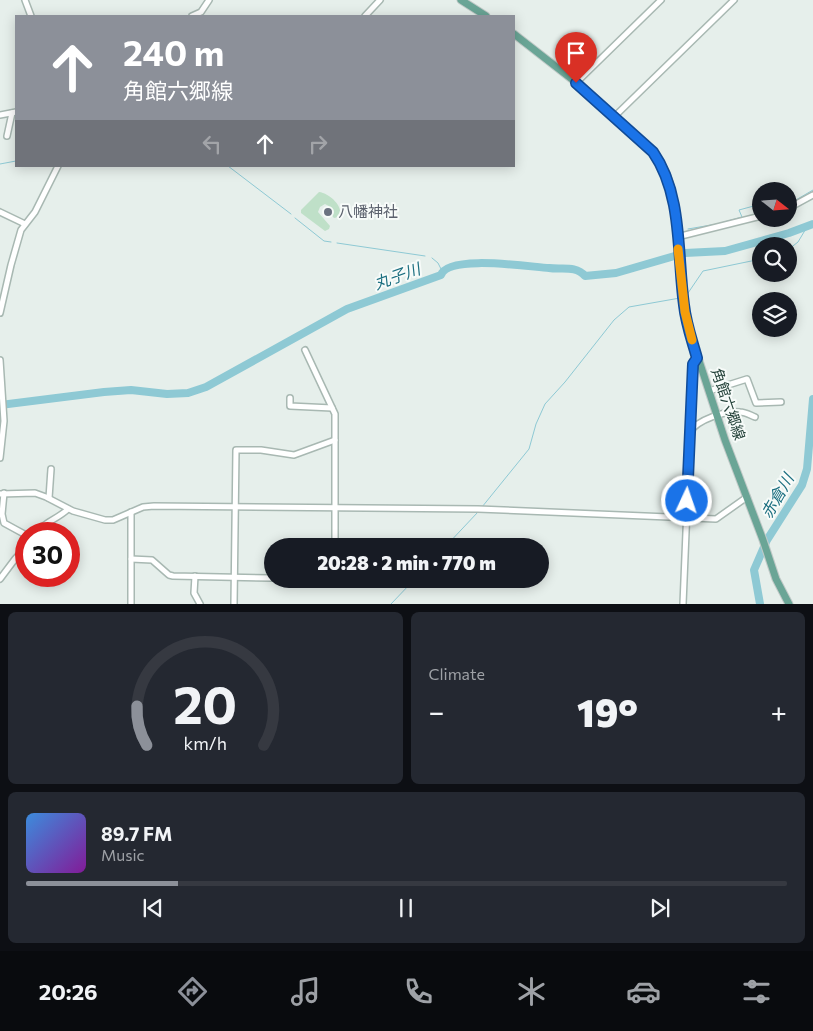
<!DOCTYPE html>
<html lang="en">
<head>
<meta charset="utf-8">
<style>
  :root { --surface:#171b24; --page:#242831; --text:#f1f3f6; --muted:#9ea1a6; --line:#363941; --accent:#8c9099 }
  body { margin:0; font-family:Commissioner,"Noto Sans JP",sans-serif; background:var(--page); color:var(--text); height:100vh; display:flex; flex-direction:column; font-size:19px; white-space:nowrap }
  * { box-sizing:border-box; margin:0 }
  p { font-size:16px; color:var(--muted) }
  .icon { flex:none; width:28px; height:28px; fill:none; stroke:currentColor; stroke-width:2; stroke-linecap:round; stroke-linejoin:round }
  .map { position:relative; height:604px; overflow:hidden }
  .side { display:flex; flex-direction:column; gap:8px; padding:8px; background:#0d0f14; flex:1 }
  .side>* { flex:none }
  .guide { position:absolute; left:15px; top:15px; width:500px; height:152px; border-radius:0px; box-shadow:0 2px 12px #0003; background:#8c9099; color:#fff; overflow:hidden }
  .needle { width:32px; rotate:107deg }
  .buttons { position:absolute; left:752px; top:182px; display:grid; gap:10px }
  .buttons a { display:grid; place-items:center; width:45px; height:45px; border-radius:50%; background:var(--surface); box-shadow:0 2px 12px #0003; font-size:25px }
  .speed { position:absolute; left:15px; top:522px; display:flex; gap:10px; font-size:25px; font-weight:700; text-align:center }
  .speed>* { display:grid; place-content:center; width:65px; height:65px; border-radius:50%; background:var(--surface); box-shadow:0 2px 12px #0003; line-height:1 }
  .speed .limit { border:8px solid #d22; background:#fff; color:#111 }
  .pin { position:absolute; display:grid; place-items:center; width:42px; height:42px; color:#fff; margin:-51px -21px; border-radius:50% 50% 50% 0; rotate:-45deg; box-shadow:0 0 5px #0007 }
  .pin .icon { rotate:45deg }
  .me { position:absolute; width:55px; margin:-28px; rotate:3deg; stroke-linejoin:round; filter:drop-shadow(0 0 4px #0008) }
  .turn { display:flex; align-items:center; gap:18px; height:105px; padding:0 25px; font-size:22px }
  .turn .icon { width:65px; height:65px; stroke-width:2.5 }
  .turn b { display:block; font-size:35px; line-height:42px }
  .lanes { display:flex; align-items:center; height:48px; padding:0 25px; background:#0003; justify-content:center; gap:25px; direction:ltr }
  .lanes .off { opacity:.35 }
  .big { font-size:38px; font-weight:800; line-height:1.1 }
  .side .card { flex:1; display:flex; flex-direction:column; justify-content:center; gap:8px; min-width:0; padding:0 18px; border-radius:8px; background:var(--page) }
  .side .dial { align-items:center; gap:0 }
  .dial svg { height:130px; overflow:visible; fill:none; stroke:var(--line); stroke-width:7; stroke-linecap:round; text-anchor:middle }
  .dial text { fill:var(--text); stroke:none }
  .song { display:flex; align-items:center; gap:15px }
  .cover { width:60px; height:60px; border-radius:8px; background:linear-gradient(135deg,hsl(210 70% 55%),hsl(290 70% 35%)) }
  .played { height:5px; border-radius:2px; background:linear-gradient(90deg,var(--accent) 20%,var(--line) 20%) }
  .keys { display:flex; justify-content:space-around; direction:ltr }
  .heat { display:flex; justify-content:space-between; align-items:center; font-size:28px; direction:ltr }
  .side .tiles { flex:1; display:grid; gap:8px; grid-template-columns:1fr 1fr }
  .card:last-child { grid-column:span 2 }
  .trip { position:absolute; left:264px; top:538px; width:285px; height:50px; border-radius:25px; background:var(--surface); box-shadow:0 2px 12px #0003; font-weight:800; line-height:50px; text-align:center }
  .menu { display:flex; height:80px; justify-content:space-around; align-items:center; background:#090b0e; color:var(--muted) }
  .menu .icon { width:35px; height:35px }
  .menu .on { color:var(--accent) }
  .menu b { font-size:22px; color:var(--text) }
  .map>svg:first-child { display:block }
  .green { fill:#bfe0c8 }
  .lines { fill:none; stroke-linecap:round; stroke-linejoin:round }
  .stream { stroke:#8ec9d4; stroke-width:1 }
  .river { stroke:#8ec9d4; stroke-width:8 }
  .minor-casing { stroke:#a8b8b2; stroke-width:8 }
  .major-casing { stroke:#c2cac8; stroke-width:9 }
  .minor { stroke:#fff; stroke-width:5 }
  .major { stroke:#6aa596; stroke-width:7 }
  .route-casing { stroke:#114b97; stroke-width:12 }
  .route { stroke:#1a73e8; stroke-width:9 }
  .slow { stroke:#f59e0b; stroke-width:9 }
  .worship-dot { fill:#6b7280; stroke:#f7fbf9; stroke-width:2 }
  .labels { text-anchor:middle; stroke-width:4; stroke-linejoin:round; paint-order:stroke }
  .worship-label { font-size:15px; fill:#5b616d; stroke:#f7fbf9; text-anchor:start }
  .street-label { font-size:15px; fill:#24423a; stroke:#f7fbf9 }
  .water-label { font-size:16px; font-style:italic; fill:#1c6f80; stroke:#f7fbf9 }
</style>
</head>
<body>
<div class="map">
<svg width="813" height="604" viewBox="0 0 813 604">
  <rect width="100%" height="100%" fill="#e6efeb"/>
  <path class="green" d="M 319,192 C 329,193 345,207 339,217 L 334,218 C 329,213 336,209 325,204 L 320,207 L 318,212 L 330,226 L 329,229 L 325,231 L 301,213 L 301,210 Z"/>
  <g class="lines">
    <g class="stream">
      <path d="M 0,164 L 16,161"/>
      <path d="M 228,166 L 291,214"/>
      <path d="M 789,204 L 813,190"/>
      <path d="M 295,218 L 324,241 L 331,242"/>
      <path d="M 688,229 L 717,224 L 742,217 L 739,210 L 761,204"/>
      <path d="M 337,243 L 425,256"/>
      <path d="M 789,249 L 798,242 L 807,227"/>
      <path d="M 432,258 L 438,263 L 442,271"/>
      <path d="M 686,296 L 703,271 L 761,259"/>
      <path d="M 482,507 L 529,449 L 536,424 L 545,404 L 565,382 L 614,320 L 629,307 L 680,298"/>
      <path d="M 446,546 L 478,512"/>
      <path d="M 391,604 L 412,582"/>
    </g>
    <g class="river">
      <path d="M 0,405 L 104,392 L 131,390 L 167,394 L 188,393 L 206,387 L 347,309 L 441,275 C 448,254 530,267 549,268 C 561,270 576,265 585,276 L 616,273 L 685,253 L 725,251 L 789,233 L 813,224"/>
      <path d="M 760,604 L 754,570 L 767,540 L 802,485 L 807,469 L 813,399"/>
    </g>
    <defs>
      <g id="minor">
        <path d="M 25,0 L 31,16"/>
        <path d="M 192,16 L 201,12 L 209,0"/>
        <path d="M 365,16 L 380,0"/>
        <path d="M 576,83 L 661,0"/>
        <path d="M 0,115 L 16,112"/>
        <path d="M 614,117 L 734,0"/>
        <path d="M 7,136 L 12,113"/>
        <path d="M 789,208 L 813,195"/>
        <path d="M 0,212 L 25,224"/>
        <path d="M 677,237 L 761,216"/>
        <path d="M 0,313 L 11,265 L 21,230 L 35,212 L 58,166"/>
        <path d="M 305,350 L 335,414 L 335,546"/>
        <path d="M 0,360 L 4,421 L 0,458"/>
        <path d="M 709,391 L 747,379 L 756,403 L 781,402"/>
        <path d="M 290,398 L 290,406 L 332,408"/>
        <path d="M 690,432 C 697,420 726,410 740,412 C 745,412 750,415 755,417"/>
        <path d="M 4,493 L 2,514 L 4,523 L 26,535"/>
        <path d="M 0,494 L 35,493 L 46,497 L 73,511 L 105,520 L 113,520 L 143,507 L 154,506 L 478,509 L 716,519 L 747,497"/>
        <path d="M 49,498 L 51,469"/>
        <path d="M 37,534 C 43,522 58,519 68,509"/>
        <path d="M 131,559 L 152,560 L 169,575 L 173,576 L 272,578"/>
        <path d="M 195,576 L 194,593 L 200,604"/>
        <path d="M 0,579 L 15,559 L 26,547"/>
        <path d="M 131,604 L 131,512"/>
        <path d="M 234,604 L 236,450 L 261,450 L 294,455 L 335,440"/>
        <path d="M 683,604 L 693,364 L 697,358"/>
      </g>
      <g id="major">
        <path d="M 461,0 L 486,16"/>
        <path d="M 514,34 L 573,80 L 647,146 L 661,164 L 666,173 L 671,188 L 676,222 L 686,321 L 725,440 L 763,540 L 776,579 L 789,604"/>
      </g>
    </defs>
    <use href="#minor" class="minor-casing"/>
    <use href="#major" class="major-casing"/>
    <use href="#minor" class="minor"/>
    <use href="#major" class="major"/>
  </g>
  <g class="lines">
    <defs>
      <path id="route" d="M 576,83 L 653,152 C 683,195 677,255 684,305 C 686,324 692,340 697,358 L 693,364 L 687,501"/>
    </defs>
    <use href="#route" class="route-casing"/>
    <use href="#route" class="route"/>
    <path class="slow" d="M 678,249 L 685,312 L 692,340"/>
  </g>
  <circle class="worship-dot" cx="328" cy="212" r="5"/>
  <g class="labels">
    <g class="worship-label">
      <text x="338" y="217">八幡神社</text>
    </g>
    <g class="street-label">
      <text transform="translate(728 404) rotate(71)" y="5">角館六郷線</text>
    </g>
    <g class="water-label">
      <text transform="translate(397 276) rotate(-20)" y="6">丸子川</text>
      <text transform="translate(777 496) rotate(-60)" y="6">赤倉川</text>
    </g>
  </g>
</svg>
<div class="buttons">
<a><svg class="needle" viewBox="-14 -14 28 28"><path d="M0-13l5 13h-10z" fill="#e53935"/><path d="M0 13l5-13h-10z" fill="#9ea1a6"/></svg></a>
<a><svg class="icon" aria-label="search" viewBox="0 0 24 24"><circle cx="10" cy="10" r="6"/><path d="M15 15l6 6"/></svg></a>
<a><svg class="icon" aria-label="layers" viewBox="0 0 24 24"><path d="M12 4l9 5-9 5-9-5zM3 14l9 5 9-5"/></svg></a>
</div>
<div class="speed"><div class="limit">30</div></div>
<div class="pin" style="left:576px;top:83px;background:#d93025"><svg class="icon" aria-label="arrive" viewBox="0 0 24 24"><path d="M6 21V4h12l-3 4 3 4H6"/></svg></div>
<svg class="me" style="left:687px;top:501px" viewBox="-20 -20 40 40"><circle r="17" fill="#1a73e8" stroke="#fff" stroke-width="3"/><path d="M0-11L8 9 0 5-8 9z" fill="#fff"/></svg>
<div class="trip">20:28 · 2 min · 770 m</div>
<div class="guide">
<div class="turn"><svg class="icon" aria-label="ahead" viewBox="0 0 24 24"><path d="M12 20V5M6 11l6-6 6 6"/></svg><div><b>240 m</b>角館六郷線</div></div>
<div class="lanes"><svg class="icon off" aria-label="left" viewBox="0 0 24 24"><path d="M17 20v-9H6M10 6l-5 5 5 5"/></svg><svg class="icon" aria-label="ahead" viewBox="0 0 24 24"><path d="M12 20V5M6 11l6-6 6 6"/></svg><svg class="icon off" aria-label="right" viewBox="0 0 24 24"><path d="M7 20v-9h11M14 6l5 5-5 5"/></svg></div>
</div>
</div>
<section class="side">
<div class="tiles">
<div class="card dial"><svg viewBox="0 0 100 80">
<path d="M14 69A42 42 0 1 1 86 69"/>
<path d="M14 69A42 42 0 0 1 8 45" stroke="#8c9099"/>
<text x="50" y="56" font-size="32" font-weight="700">20</text>
<text x="50" y="72" font-size="11">km/h</text>
</svg></div>
<div class="card"><p>Climate</p>
<div class="heat"><a>−</a><b class="big">19°</b><a>+</a></div>
</div>
<div class="card">
<div class="song"><i class="cover"></i><div><b>89.7 FM</b><p>Music</p></div></div>
<div class="played"></div>
<div class="keys"><svg class="icon" aria-label="previous" viewBox="0 0 24 24"><path d="M18 5L8 12l10 7zM5 5v14"/></svg><svg class="icon" aria-label="pause" viewBox="0 0 24 24"><path d="M8 5v14M16 5v14"/></svg><svg class="icon" aria-label="next" viewBox="0 0 24 24"><path d="M6 5l10 7-10 7zM19 5v14"/></svg></div>
</div>
</div>
</section>
<nav class="menu">
<b>20:26</b>
<svg class="icon on" aria-label="directions" viewBox="0 0 24 24"><path d="M12 3l9 9-9 9-9-9zM9 14v-3h6M13 9l2 2-2 2"/></svg>
<svg class="icon" aria-label="music" viewBox="0 0 24 24"><path d="M9 18V5l10-2v13"/><circle cx="6" cy="18" r="3"/><circle cx="16" cy="16" r="3"/></svg>
<svg class="icon" aria-label="phone" viewBox="0 0 24 24"><path d="M5 4h4l2 5-3 2q2 4 5 5l2-3 5 2v4C11 20 4 13 5 4z"/></svg>
<svg class="icon" aria-label="climate" viewBox="0 0 24 24"><path d="M12 3v18M4 7l16 10M4 17L20 7"/></svg>
<svg class="icon" aria-label="car" viewBox="0 0 24 24"><path d="M5 17H2v-5l4-1 3-4h7l3 4 3 1v5h-3M9 17h6M6 11h13"/><circle cx="7" cy="17" r="2"/><circle cx="17" cy="17" r="2"/></svg>
<svg class="icon" aria-label="filters" viewBox="0 0 24 24"><path d="M4 7h16M4 17h16"/><circle cx="9" cy="7" r="2"/><circle cx="15" cy="17" r="2"/></svg>
</nav>
</body>
</html>
